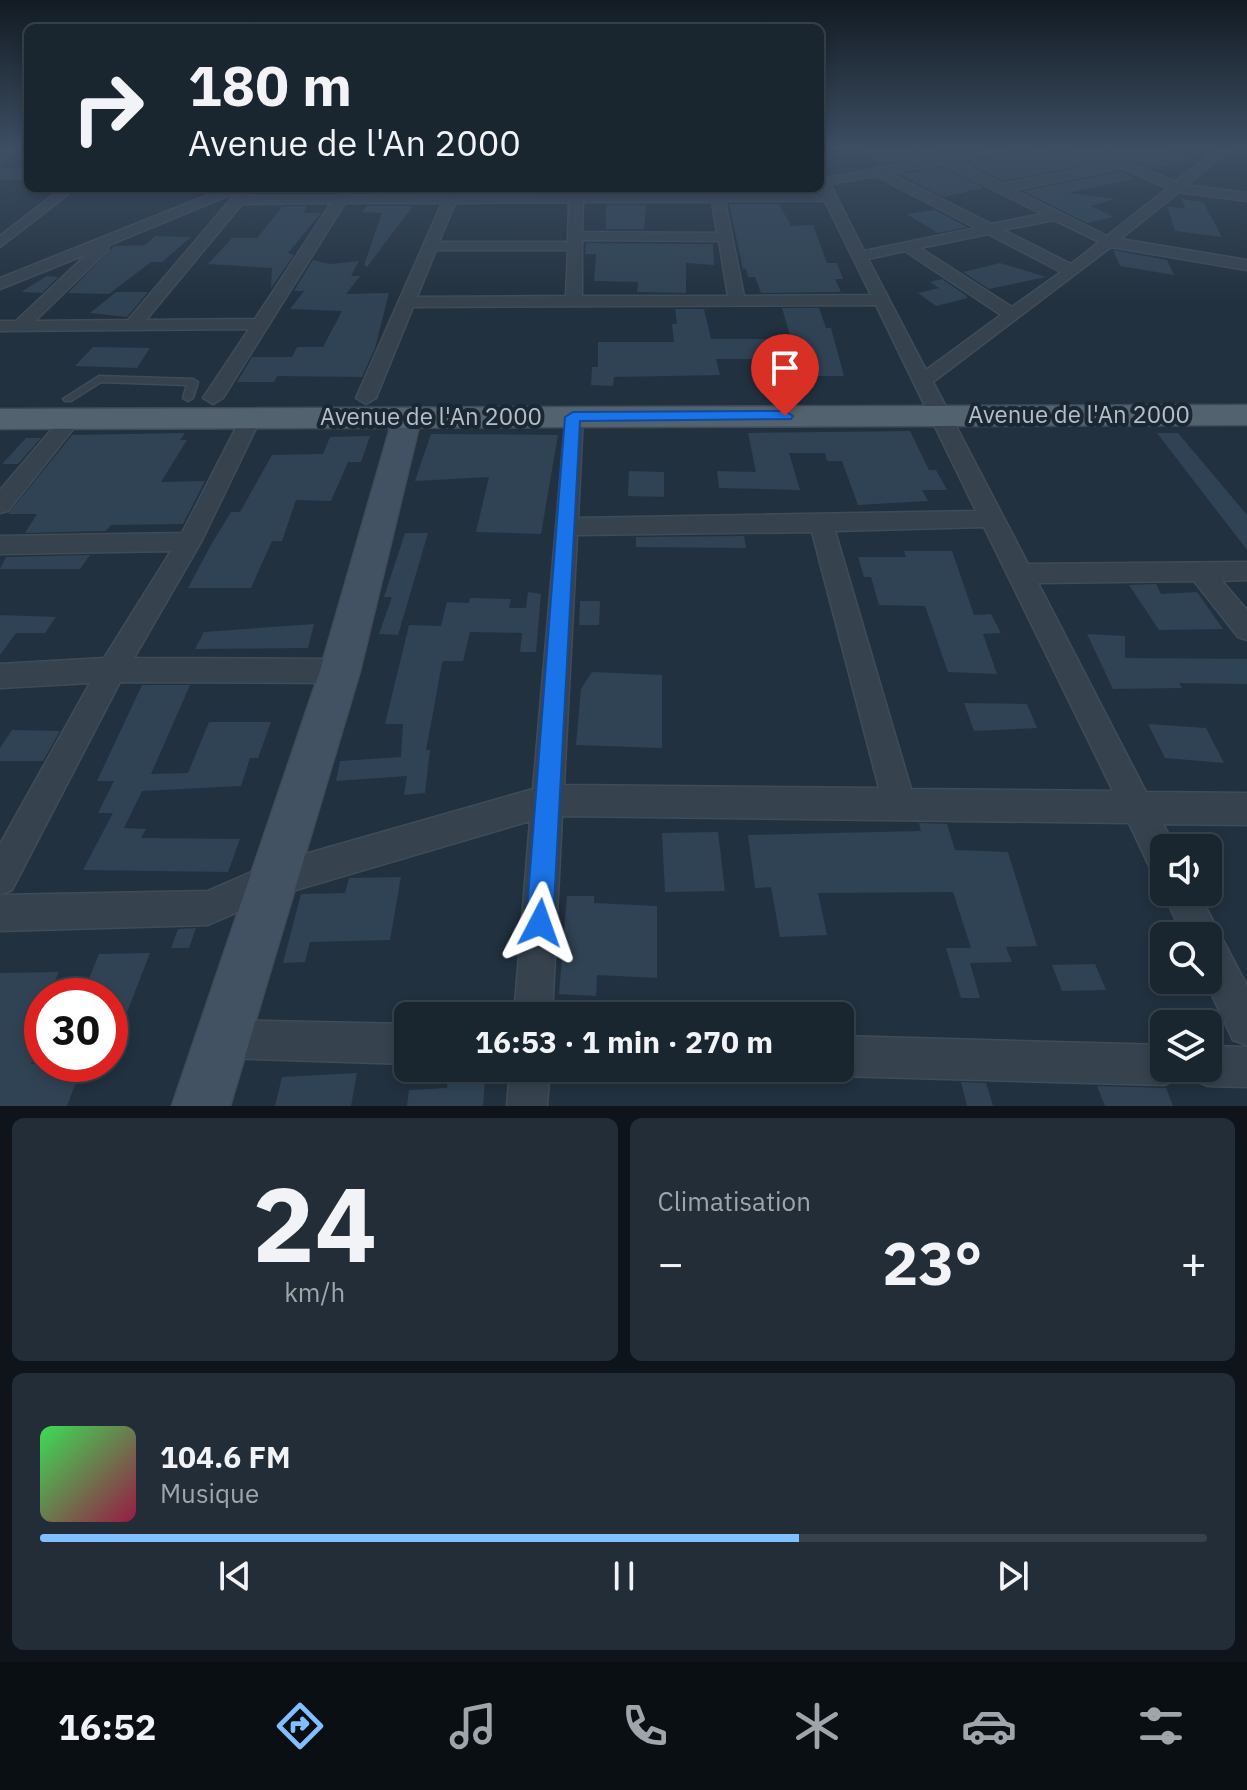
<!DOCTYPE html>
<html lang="fr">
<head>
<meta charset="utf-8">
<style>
  :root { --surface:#19252f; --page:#222d37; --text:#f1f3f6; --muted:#9fa5aa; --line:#37424b; --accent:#82bfff }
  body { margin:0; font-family:"IBM Plex Sans",sans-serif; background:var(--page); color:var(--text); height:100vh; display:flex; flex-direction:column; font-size:30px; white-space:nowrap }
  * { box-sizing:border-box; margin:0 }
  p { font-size:26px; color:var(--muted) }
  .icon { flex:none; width:44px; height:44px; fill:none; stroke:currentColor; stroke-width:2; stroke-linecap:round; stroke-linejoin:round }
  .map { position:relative; height:1106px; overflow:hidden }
  .panel { display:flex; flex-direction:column; gap:12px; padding:12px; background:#0e141a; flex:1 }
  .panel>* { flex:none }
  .banner { position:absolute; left:24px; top:24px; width:800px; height:168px; border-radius:12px; box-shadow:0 4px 12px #0003,0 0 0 2px var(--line); background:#19252f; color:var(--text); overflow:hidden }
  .fabs { position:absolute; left:1150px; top:834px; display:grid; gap:16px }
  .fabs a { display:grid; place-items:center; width:72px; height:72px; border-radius:12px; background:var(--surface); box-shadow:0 4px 12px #0003,0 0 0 2px var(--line); font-size:40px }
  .speed { position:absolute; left:24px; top:978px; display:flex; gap:16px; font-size:40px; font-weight:700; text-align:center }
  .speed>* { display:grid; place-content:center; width:104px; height:104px; border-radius:50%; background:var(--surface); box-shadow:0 4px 12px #0003,0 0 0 2px var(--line); line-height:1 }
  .speed .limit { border:12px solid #d22; background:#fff; color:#111 }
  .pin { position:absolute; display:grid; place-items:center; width:68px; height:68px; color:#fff; margin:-82px -34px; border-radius:50% 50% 50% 0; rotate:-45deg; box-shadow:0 0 8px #0007 }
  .pin .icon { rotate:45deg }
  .me { position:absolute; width:88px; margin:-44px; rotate:4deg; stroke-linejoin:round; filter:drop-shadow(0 0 6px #0008) }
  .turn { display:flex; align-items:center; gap:28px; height:168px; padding:0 32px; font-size:36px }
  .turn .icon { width:104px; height:104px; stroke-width:2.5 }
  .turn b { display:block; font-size:56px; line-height:68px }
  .big { font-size:60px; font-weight:800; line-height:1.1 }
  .panel .widget { flex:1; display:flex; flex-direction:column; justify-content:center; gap:12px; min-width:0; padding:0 28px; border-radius:12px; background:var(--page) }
  .panel .dial { align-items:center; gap:0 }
  .dial b { font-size:104px; line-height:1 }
  .song { display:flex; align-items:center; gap:24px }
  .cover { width:96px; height:96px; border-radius:12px; background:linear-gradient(135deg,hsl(130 70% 55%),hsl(340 70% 35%)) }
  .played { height:8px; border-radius:4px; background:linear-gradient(90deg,var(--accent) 65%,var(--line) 65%) }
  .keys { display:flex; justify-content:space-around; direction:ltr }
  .heat { display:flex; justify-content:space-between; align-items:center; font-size:44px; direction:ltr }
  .panel .tiles { flex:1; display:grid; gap:12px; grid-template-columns:1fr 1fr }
  .widget:last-child { grid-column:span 2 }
  .trip { position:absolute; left:394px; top:1002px; width:460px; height:80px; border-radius:12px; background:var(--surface); box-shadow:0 4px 12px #0003,0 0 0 2px var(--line); font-weight:800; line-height:80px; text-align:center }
  .menu { display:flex; height:128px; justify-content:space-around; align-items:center; background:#0a0f13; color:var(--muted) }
  .menu .icon { width:56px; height:56px }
  .menu .on { color:var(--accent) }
  .menu b { font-size:36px; color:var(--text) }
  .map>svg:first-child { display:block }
  .building { fill:#304354 }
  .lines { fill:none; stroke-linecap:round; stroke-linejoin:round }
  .lane-casing { stroke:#3f4c58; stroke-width:3 }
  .street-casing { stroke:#3f4c58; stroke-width:3 }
  .secondary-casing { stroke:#3f4c58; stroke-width:3 }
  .primary-casing { stroke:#3f4c58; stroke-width:3 }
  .lane { fill:#36434f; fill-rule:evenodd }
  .street { fill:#36434f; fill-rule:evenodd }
  .secondary { fill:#435263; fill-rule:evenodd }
  .primary { fill:#53626f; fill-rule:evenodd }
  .route { fill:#1a73e8; stroke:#114b97; stroke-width:2 }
  .labels { text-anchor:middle; stroke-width:8; stroke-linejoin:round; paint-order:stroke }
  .street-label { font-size:24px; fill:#b2beca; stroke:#1b2834 }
</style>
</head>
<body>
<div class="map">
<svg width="1247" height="1106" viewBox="0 0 1247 1106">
  <rect width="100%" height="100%" fill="#21313f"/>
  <g class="building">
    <path d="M 853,148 L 912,148 L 924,157 L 882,164 Z"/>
    <path d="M 1041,148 L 1068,155 L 1069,148 L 1077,148 L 1101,162 L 1003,181 L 966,162 Z"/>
    <path d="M 1104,148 L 1163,148 L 1194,160 L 1151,168 Z"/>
    <path d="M 943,167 L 984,188 L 943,197 L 900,174 Z"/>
    <path d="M 1122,171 L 1134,179 L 1068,193 L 1115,199 L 1091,206 L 1114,217 L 1087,223 L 1023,191 Z"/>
    <path d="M 1181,199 L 1203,202 L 1222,237 L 1175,231 L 1167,206 L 1186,209 Z"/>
    <path d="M 729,204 L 779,204 L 791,226 L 813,225 L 827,263 L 837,263 L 843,279 L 835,279 L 841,292 L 761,293 L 755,277 L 748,277 L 746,269 L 743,269 Z"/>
    <path d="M 606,205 L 646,205 L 644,229 L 606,229 Z"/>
    <path d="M 307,206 L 303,213 L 321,213 L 288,253 L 294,255 L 271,288 L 272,268 L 208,264 L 232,238 L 257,238 L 282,207 L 243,207 Z"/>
    <path d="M 367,206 L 413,206 L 367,267 L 364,265 L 382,213 L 362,212 Z"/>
    <path d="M 935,210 L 967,227 L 938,233 L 907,214 Z"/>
    <path d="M 155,236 L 191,237 L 162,262 L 151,262 L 109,294 L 68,293 L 114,246 L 145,245 Z"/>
    <path d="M 586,243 L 713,244 L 714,265 L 686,263 L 686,293 L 637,292 L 638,282 L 594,281 L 596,254 L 585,254 Z"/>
    <path d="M 1113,250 L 1167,260 L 1174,275 L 1120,266 Z"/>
    <path d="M 313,260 L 330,264 L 359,261 L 351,276 L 360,276 L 346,294 L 389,293 L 375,348 L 362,377 L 277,376 L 274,382 L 237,382 L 252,357 L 292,357 L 297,347 L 323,347 L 342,311 L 290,309 L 304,291 L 294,291 Z"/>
    <path d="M 1000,263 L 1046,277 L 989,289 L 963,272 Z"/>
    <path d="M 47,276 L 58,277 L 42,293 L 21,292 Z"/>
    <path d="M 942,279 L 964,294 L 968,298 L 936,306 L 918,293 L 939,288 L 930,282 Z"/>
    <path d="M 116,292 L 148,292 L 127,317 L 90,313 Z"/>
    <path d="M 782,308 L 819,308 L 826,328 L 831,328 L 844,376 L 762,376 L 757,359 L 716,359 L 720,375 L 614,377 L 613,386 L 591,385 L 592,367 L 598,367 L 598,342 L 674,342 L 672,324 L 677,324 L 675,309 L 704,309 L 711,339 L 791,339 Z"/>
    <path d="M 93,347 L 150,348 L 137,368 L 75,366 Z"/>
    <path d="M 910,431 L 929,470 L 936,470 L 947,490 L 922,490 L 928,501 L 858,505 L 842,461 L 827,461 L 825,453 L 789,453 L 800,490 L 719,488 L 717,471 L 756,472 L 748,433 Z"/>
    <path d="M 185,433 L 180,440 L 187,440 L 161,482 L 205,481 L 183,524 L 111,525 L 106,531 L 25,533 L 37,514 L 8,514 L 72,435 Z"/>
    <path d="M 1157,433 L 1178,433 L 1247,515 L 1247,550 Z"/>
    <path d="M 431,434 L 558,435 L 541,534 L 476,532 L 489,477 L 415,481 Z"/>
    <path d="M 370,436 L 361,462 L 348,462 L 331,501 L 296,500 L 282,541 L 272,541 L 251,588 L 188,588 L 212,543 L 231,512 L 240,512 L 272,455 L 323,454 L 330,437 Z"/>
    <path d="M 26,438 L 41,438 L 18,464 L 2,464 Z"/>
    <path d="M 629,471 L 664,472 L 664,497 L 628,496 Z"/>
    <path d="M 405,533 L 428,533 L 398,635 L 379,634 L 392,597 L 384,597 Z"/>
    <path d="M 744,536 L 746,548 L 636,547 L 636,537 Z"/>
    <path d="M 904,551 L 952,551 L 974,615 L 991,614 L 1001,633 L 983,634 L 997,674 L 948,672 L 925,606 L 879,605 L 871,577 L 864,577 L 858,557 L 906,557 Z"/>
    <path d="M 90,555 L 80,569 L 0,569 L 6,557 Z"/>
    <path d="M 1156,584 L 1161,594 L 1197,592 L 1223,629 L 1159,630 L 1129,585 Z"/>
    <path d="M 528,592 L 541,594 L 536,652 L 520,652 L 522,633 L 470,632 L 463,661 L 443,661 L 442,664 L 426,750 L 430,750 L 425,793 L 404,795 L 407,776 L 336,781 L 340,761 L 401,757 L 403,724 L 385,724 L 409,625 L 441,626 L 447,602 L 469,603 L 470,598 L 511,599 L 509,608 L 526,608 Z"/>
    <path d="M 580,601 L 600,601 L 599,625 L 579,625 Z"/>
    <path d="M 0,615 L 27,616 L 56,617 L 45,633 L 16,633 L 0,655 Z"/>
    <path d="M 314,624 L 308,648 L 195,649 L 204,632 Z"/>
    <path d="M 1087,634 L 1125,636 L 1125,658 L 1247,659 L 1247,684 L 1179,683 L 1182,688 L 1113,689 Z"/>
    <path d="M 592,672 L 662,675 L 662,748 L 576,745 L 581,689 Z"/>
    <path d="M 142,685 L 190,685 L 151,774 L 188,773 L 209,722 L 271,722 L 258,758 L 250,758 L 241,786 L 142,791 L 124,828 L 146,829 L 141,838 L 240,839 L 228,872 L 83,870 L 113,813 L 98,813 L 114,781 L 97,781 Z"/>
    <path d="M 964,703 L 1027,704 L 1037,728 L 974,731 Z"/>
    <path d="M 1148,724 L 1206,728 L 1224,763 L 1165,758 Z"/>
    <path d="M 12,730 L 60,731 L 43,761 L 0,761 L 0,748 Z"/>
    <path d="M 919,823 L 947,824 L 955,850 L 1008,852 L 1037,946 L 1006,947 L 1012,962 L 970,963 L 980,998 L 961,998 L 946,948 L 971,948 L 953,892 L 818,893 L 827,935 L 780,937 L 771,887 L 755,888 L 748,835 L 921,831 Z"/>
    <path d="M 718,832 L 725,891 L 665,892 L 662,833 Z"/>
    <path d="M 401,877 L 390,940 L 310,942 L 305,962 L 283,963 L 301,894 L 345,893 L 349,878 Z"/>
    <path d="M 567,896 L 594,896 L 594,903 L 657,906 L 657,978 L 597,975 L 596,996 L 559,994 Z"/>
    <path d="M 196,928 L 189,948 L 171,948 L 178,929 Z"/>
    <path d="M 150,953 L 126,1015 L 110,1015 L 110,996 L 82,996 L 99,954 Z"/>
    <path d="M 1095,964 L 1106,990 L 1062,991 L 1052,965 Z"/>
    <path d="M 59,972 L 48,996 L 42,996 L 42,1011 L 32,1033 L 42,1033 L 42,1038 L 31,1064 L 83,1064 L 67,1106 L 0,1106 L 0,973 Z"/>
    <path d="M 449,1068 L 486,1068 L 483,1106 L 407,1106 L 409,1090 L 447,1088 Z"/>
    <path d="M 357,1073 L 351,1106 L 275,1106 L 282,1077 Z"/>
    <path d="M 961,1082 L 986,1083 L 993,1106 L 967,1106 Z"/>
    <path d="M 1097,1086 L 1166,1088 L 1173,1106 L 1105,1106 Z"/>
  </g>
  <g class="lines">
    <defs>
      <path id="lane" d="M 99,376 L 193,379 L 198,382 L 193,398 L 188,401 L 183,398 L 187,385 L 101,382 L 71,401 L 65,401 L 63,399 Z"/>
      <g id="street">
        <path d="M 7,148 L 21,148 L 0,162 L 0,153 Z"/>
        <path d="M 915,148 C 928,148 935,154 946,156 C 957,158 999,148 1017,148 L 957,161 L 1003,184 L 1110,163 L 1080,148 L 1096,148 L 1175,182 L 1218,148 L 1231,148 L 1187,185 L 1247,193 L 1247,201 L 1179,192 L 1120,239 L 1247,260 L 1247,270 L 1111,247 L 933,382 L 1028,564 L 1247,562 L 1247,580 L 1222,581 L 1247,610 L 1247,640 L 1238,637 L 1194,581 L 1038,583 L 1146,792 L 1247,793 L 1247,825 L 1163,824 L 1176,848 L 1164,848 L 1164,877 L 1152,872 L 1129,823 L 562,816 L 552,1016 L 514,1016 L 530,821 L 272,897 L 208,925 L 0,931 L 0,895 L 208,891 L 270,864 L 533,789 L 566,413 L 573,411 L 583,417 L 578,518 L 976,511 L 876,305 L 413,307 L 376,398 L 366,404 L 356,398 L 442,203 L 345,203 L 223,398 L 213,404 L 203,398 L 249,329 L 0,331 L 0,321 L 16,321 L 87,254 L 0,289 L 0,278 L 226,188 L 254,188 L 248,196 L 337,196 L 343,188 L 351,188 L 350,196 L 446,195 L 449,188 L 461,188 L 459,195 L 821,193 L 820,174 L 826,178 L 933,158 ZM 943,164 L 1042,214 L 991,224 L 890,173 ZM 1122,168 L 1168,188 L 1107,236 L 1014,190 ZM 876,176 L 976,228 L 864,251 L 830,184 ZM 237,192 L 128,320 L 35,321 L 108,250 L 109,245 ZM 725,201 L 825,201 L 871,295 L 744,296 ZM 569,202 L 568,242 L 439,242 L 455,203 ZM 583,202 L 712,202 L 717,233 L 582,232 ZM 331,203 L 255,319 L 146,320 L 242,204 ZM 1054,220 L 1099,242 L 1071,264 L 1003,230 ZM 988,234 L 1061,272 L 1012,307 L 920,248 ZM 582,240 L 719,241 L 728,296 L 582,296 ZM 436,250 L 568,250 L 566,296 L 417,297 ZM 905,251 L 1001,315 L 926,370 L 868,259 ZM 984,527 L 1113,791 L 911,789 L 835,531 ZM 812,532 L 879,788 L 564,785 L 577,535 Z"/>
        <rect x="0" y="170" width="28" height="8"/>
        <path d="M 62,188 L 76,188 L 0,247 L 0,236 Z"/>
        <path d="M 252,410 L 262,416 L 201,542 L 134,658 L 340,659 L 350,663 L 354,671 L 350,679 L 340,683 L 120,682 L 12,890 L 0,895 L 0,844 L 90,683 L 0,688 L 0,664 L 104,658 L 171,551 L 0,554 L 0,536 L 182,533 L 242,416 Z"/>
        <path d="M 70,414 L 80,420 L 77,424 L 8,511 L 0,513 L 0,490 L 63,416 Z"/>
        <path d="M 1164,889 L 1164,892 L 1198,892 L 1247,986 L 1247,1045 L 1233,1040 L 1205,980 L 1208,980 L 1208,936 L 1183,936 L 1163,892 Z"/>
        <path d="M 223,1020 L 408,1024 L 408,1064 L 223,1058 L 209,1053 L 204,1039 L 209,1025 Z"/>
        <path d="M 840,1036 L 1164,1045 L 1164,1068 L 1183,1068 L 1178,1079 L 1164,1085 L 840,1076 L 825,1068 L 840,1068 Z"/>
        <path d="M 1208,1046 L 1247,1047 L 1247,1087 L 1208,1086 L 1194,1080 L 1189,1068 L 1208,1068 Z"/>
        <path d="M 510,1068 L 550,1068 L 547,1106 L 507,1106 Z"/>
      </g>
      <path id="secondary" d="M 407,409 L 417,412 L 421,418 L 360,671 L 230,1106 L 172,1106 L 320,671 L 393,418 L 397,412 Z"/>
      <path id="primary" d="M 1247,405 L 1247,425 L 0,429 L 0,409 Z"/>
    </defs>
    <use href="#lane" class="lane-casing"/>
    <use href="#street" class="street-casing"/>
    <use href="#secondary" class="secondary-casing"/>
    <use href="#primary" class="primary-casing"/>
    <use href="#lane" class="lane"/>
    <use href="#street" class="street"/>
    <use href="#secondary" class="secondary"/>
    <use href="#primary" class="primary"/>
  </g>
  <linearGradient id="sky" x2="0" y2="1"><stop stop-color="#121b23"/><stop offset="0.49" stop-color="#3d4e63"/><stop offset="1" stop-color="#3d4e63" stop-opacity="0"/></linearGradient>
  <rect width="1247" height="303" fill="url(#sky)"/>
  <path class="route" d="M 785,411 L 793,416 L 791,419 L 580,421 L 553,923 L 549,933 L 540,937 L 530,933 L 526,923 L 565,417 L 573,412 Z"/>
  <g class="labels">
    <g class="street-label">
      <text x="1079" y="423">Avenue de l'An 2000</text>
      <text x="431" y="425">Avenue de l'An 2000</text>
    </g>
  </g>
</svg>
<div class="fabs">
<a><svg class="icon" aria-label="sound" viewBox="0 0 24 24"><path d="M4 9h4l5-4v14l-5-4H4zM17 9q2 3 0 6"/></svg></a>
<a><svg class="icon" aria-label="search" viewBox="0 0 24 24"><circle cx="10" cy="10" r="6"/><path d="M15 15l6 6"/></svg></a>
<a><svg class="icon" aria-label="layers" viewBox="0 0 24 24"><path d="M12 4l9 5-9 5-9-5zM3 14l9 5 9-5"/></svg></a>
</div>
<div class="speed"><div class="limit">30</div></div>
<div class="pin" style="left:785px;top:416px;background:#d93025"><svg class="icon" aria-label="arrive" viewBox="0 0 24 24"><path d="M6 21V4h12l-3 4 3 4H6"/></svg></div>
<svg class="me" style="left:540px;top:923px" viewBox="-20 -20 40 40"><path d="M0-17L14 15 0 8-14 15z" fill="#1a73e8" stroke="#fff" stroke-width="4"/></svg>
<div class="trip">16:53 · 1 min · 270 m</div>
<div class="banner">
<div class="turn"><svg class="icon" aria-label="right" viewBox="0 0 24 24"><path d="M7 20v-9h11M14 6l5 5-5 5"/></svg><div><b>180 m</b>Avenue de l'An 2000</div></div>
</div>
</div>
<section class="panel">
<div class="tiles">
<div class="widget dial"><b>24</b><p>km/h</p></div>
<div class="widget"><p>Climatisation</p>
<div class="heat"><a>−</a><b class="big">23°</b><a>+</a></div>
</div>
<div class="widget">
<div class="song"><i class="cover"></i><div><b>104.6 FM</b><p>Musique</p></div></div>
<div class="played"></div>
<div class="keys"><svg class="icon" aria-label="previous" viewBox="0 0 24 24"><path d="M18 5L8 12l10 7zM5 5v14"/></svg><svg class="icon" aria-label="pause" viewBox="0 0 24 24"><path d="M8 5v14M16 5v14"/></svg><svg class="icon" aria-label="next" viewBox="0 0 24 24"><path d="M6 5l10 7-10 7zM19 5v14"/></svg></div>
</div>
</div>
</section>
<nav class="menu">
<b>16:52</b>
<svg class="icon on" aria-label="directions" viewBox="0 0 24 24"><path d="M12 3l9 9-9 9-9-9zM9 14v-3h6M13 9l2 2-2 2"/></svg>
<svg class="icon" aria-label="music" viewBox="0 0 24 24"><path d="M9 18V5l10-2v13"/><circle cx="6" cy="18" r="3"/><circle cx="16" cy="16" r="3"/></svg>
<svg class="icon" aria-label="phone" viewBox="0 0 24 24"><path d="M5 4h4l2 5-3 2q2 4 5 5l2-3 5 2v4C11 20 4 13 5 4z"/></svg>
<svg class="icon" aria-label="climate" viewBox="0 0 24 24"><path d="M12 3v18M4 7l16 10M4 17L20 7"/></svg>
<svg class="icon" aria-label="car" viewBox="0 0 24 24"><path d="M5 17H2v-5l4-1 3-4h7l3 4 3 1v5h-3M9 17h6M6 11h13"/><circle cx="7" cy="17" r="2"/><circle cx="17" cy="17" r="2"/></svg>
<svg class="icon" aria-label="filters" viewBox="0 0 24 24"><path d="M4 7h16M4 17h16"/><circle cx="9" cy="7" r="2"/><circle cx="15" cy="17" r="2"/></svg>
</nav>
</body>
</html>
